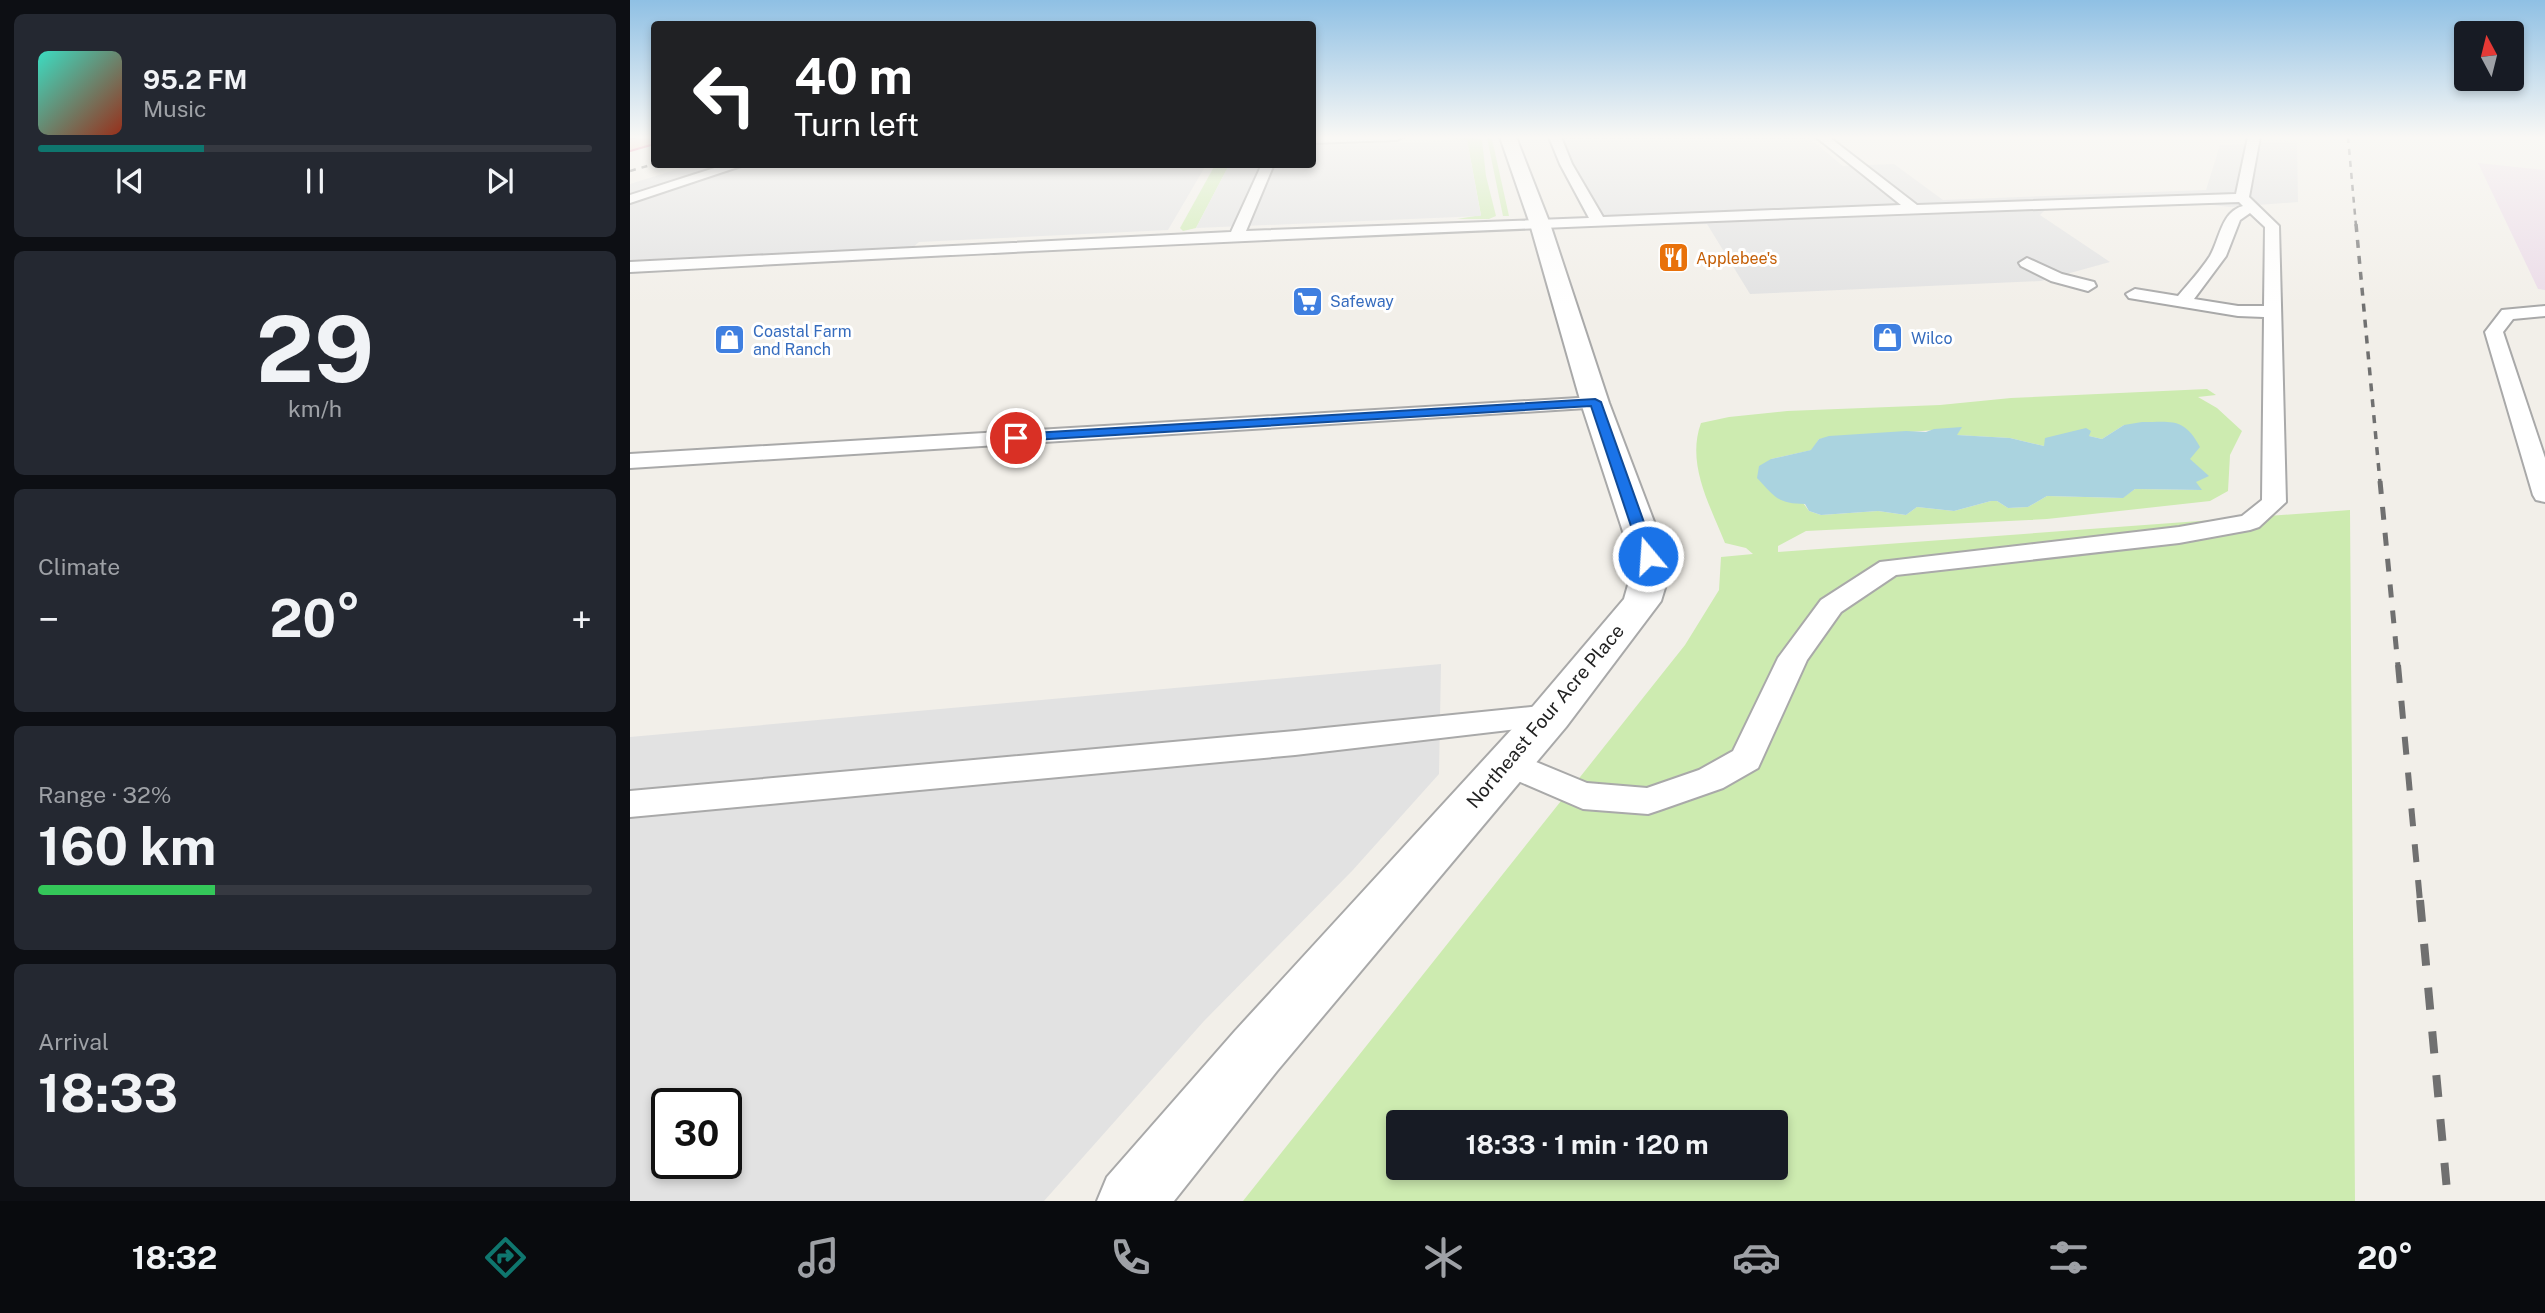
<!DOCTYPE html>
<html lang="en">
<head>
<meta charset="utf-8">
<style>
  :root { --surface:#171b24; --page:#242831; --text:#f1f3f6; --muted:#9ea1a6; --line:#363941; --accent:#0f766e }
  body { margin:0; font-family:"Public Sans",sans-serif; background:var(--page); color:var(--text); height:100vh; display:flex; flex-direction:column; font-size:26px; white-space:nowrap }
  * { box-sizing:border-box; margin:0 }
  p { font-size:23px; color:var(--muted) }
  .icon { flex:none; width:38px; height:38px; fill:none; stroke:currentColor; stroke-width:2; stroke-linecap:round; stroke-linejoin:round }
  .map { position:relative; flex:1; overflow:hidden }
  .drawer { display:flex; flex-direction:column; gap:14px; padding:14px; background:#0d0f14; width:630px }
  .drawer>* { flex:none }
  .hud { position:absolute; left:21px; top:21px; width:665px; height:147px; border-radius:7px; box-shadow:0 4px 10px #0003; background:#202124; color:#fff; overflow:hidden }
  .needle { width:46px; rotate:353deg }
  .tools { position:absolute; left:1824px; top:21px; display:grid; gap:14px }
  .tools a { display:grid; place-items:center; width:70px; height:70px; border-radius:7px; background:var(--surface); box-shadow:0 4px 10px #0003; font-size:35px }
  .speed { position:absolute; left:21px; top:1088px; display:flex; gap:14px; font-size:35px; font-weight:700; text-align:center }
  .speed>* { display:grid; place-content:center; width:91px; height:91px; border-radius:50%; background:var(--surface); box-shadow:0 4px 10px #0003; line-height:1 }
  .speed .limit { border:4px solid #111; border-radius:10px; background:#fff; color:#111 }
  .pin { position:absolute; display:grid; place-items:center; width:60px; height:60px; color:#fff; margin:-30px; border:4px solid #fff; border-radius:50%; box-shadow:0 2px 7px #0007 }
  .me { position:absolute; width:77px; margin:-38px; rotate:342deg; stroke-linejoin:round; filter:drop-shadow(0 0 5px #0008) }
  .turn { display:flex; align-items:center; gap:24px; height:147px; padding:0 28px; font-size:32px }
  .turn .icon { width:91px; height:91px; stroke-width:2.5 }
  .turn b { display:block; font-size:49px; line-height:60px }
  .big { font-size:52px; font-weight:700; line-height:1.1 }
  .drawer .tile { flex:1; display:flex; flex-direction:column; justify-content:center; gap:10px; min-width:0; padding:0 24px; border-radius:10px; background:var(--page) }
  .drawer .dial { align-items:center; gap:0 }
  .dial b { font-size:91px; line-height:1 }
  .song { display:flex; align-items:center; gap:21px }
  .cover { width:84px; height:84px; border-radius:10px; background:linear-gradient(135deg,hsl(170 70% 55%),hsl(10 70% 35%)) }
  .played { height:7px; border-radius:4px; background:linear-gradient(90deg,var(--accent) 30%,var(--line) 30%) }
  .keys { display:flex; justify-content:space-around; direction:ltr }
  .heat { display:flex; justify-content:space-between; align-items:center; font-size:38px; direction:ltr }
  .charge { height:10px; border-radius:5px; background:linear-gradient(90deg,#34c759 32%,var(--line) 0) }
  .trip { position:absolute; left:756px; top:1110px; width:402px; height:70px; border-radius:7px; background:var(--surface); box-shadow:0 4px 10px #0003; font-weight:700; line-height:70px; text-align:center }
  .tab-bar { display:flex; height:112px; justify-content:space-around; align-items:center; background:#090b0e; color:var(--muted) }
  .tab-bar .icon { width:49px; height:49px }
  .tab-bar .selected { color:var(--accent) }
  .tab-bar b { font-size:32px; color:var(--text) }
  main { display:flex; flex:1; min-height:0 }
  .map>svg:first-child { display:block }
  .industrial { fill:#ebdbe8 }
  .grass { fill:#cdebb0; fill-rule:evenodd }
  .parking { fill:#e2e2e2; fill-rule:evenodd }
  .water { fill:#aad3df }
  .lines { fill:none; stroke-linecap:round; stroke-linejoin:round }
  .service-casing { stroke:#a9a9a9; stroke-width:4 }
  .minor-casing { stroke:#a9a9a9; stroke-width:4 }
  .trunk-casing { stroke:#dc2a67; stroke-width:4 }
  .service { fill:#fff; fill-rule:evenodd }
  .minor { fill:#fff; fill-rule:evenodd }
  .trunk { fill:#f2b4a3; fill-rule:evenodd }
  .rail-far4 { stroke:#707070; stroke-width:2.5; stroke-dasharray:6 6; stroke-linecap:butt }
  .rail-far3 { stroke:#707070; stroke-width:3.5; stroke-dasharray:8 8; stroke-linecap:butt }
  .rail-far2 { stroke:#707070; stroke-width:5; stroke-dasharray:13 13; stroke-linecap:butt }
  .rail-far1 { stroke:#707070; stroke-width:6; stroke-dasharray:18 18; stroke-linecap:butt }
  .rail { stroke:#707070; stroke-width:8; stroke-dasharray:22 22; stroke-linecap:butt }
  .route { fill:#1a73e8; stroke:#114b97; stroke-width:2 }
  .labels { text-anchor:middle; stroke-width:6; stroke-linejoin:round; paint-order:stroke }
  .far-food-label { font-size:16px; fill:#c56008; stroke:#fff; text-anchor:start }
  .far-shop-label { font-size:16px; fill:#366cbe; stroke:#fff; text-anchor:start }
  .street-label { font-size:19px; fill:#222; stroke:#fff }
</style>
</head>
<body>
<main>
<section class="drawer">
<div class="tile">
<div class="song"><i class="cover"></i><div><b>95.2 FM</b><p>Music</p></div></div>
<div class="played"></div>
<div class="keys"><svg class="icon" aria-label="previous" viewBox="0 0 24 24"><path d="M18 5L8 12l10 7zM5 5v14"/></svg><svg class="icon" aria-label="pause" viewBox="0 0 24 24"><path d="M8 5v14M16 5v14"/></svg><svg class="icon" aria-label="next" viewBox="0 0 24 24"><path d="M6 5l10 7-10 7zM19 5v14"/></svg></div>
</div>
<div class="tile dial"><b>29</b><p>km/h</p></div>
<div class="tile"><p>Climate</p>
<div class="heat"><a>−</a><b class="big">20°</b><a>+</a></div>
</div>
<div class="tile"><p>Range · 32%</p><b class="big">160 km</b><div class="charge"></div></div>
<div class="tile"><p>Arrival</p><b class="big">18:33</b></div>
</section>
<div class="map">
<svg width="1915" height="1201" viewBox="0 0 1915 1201">
  <rect width="100%" height="100%" fill="#f2efe9"/>
  <path class="industrial" d="M 1848,163 L 1915,170 L 1915,290 L 1908,289 Z"/>
  <g class="grass">
    <path d="M 844,138 L 852,140 L 856,176 L 866,216 L 859,219 L 827,219 L 851,215 L 837,140 L 817,139 Z"/>
    <path d="M 857,138 L 862,139 L 864,148 L 879,216 L 873,216 Z"/>
    <path d="M 585,165 L 599,165 L 566,228 L 553,231 L 550,228 Z"/>
    <path d="M 1577,389 L 1586,395 L 1568,397 L 1587,408 L 1612,431 L 1600,455 L 1598,491 L 1580,501 L 1417,519 L 1176,531 L 1148,546 L 1148,552 L 1720,510 L 1725,1201 L 613,1201 L 1055,645 L 1089,590 L 1091,557 L 1123,554 L 1116,548 L 1095,543 C 1080,505 1056,464 1071,423 L 1099,417 L 1157,411 L 1310,405 L 1381,398 ZM 1494,425 L 1571,490 L 1505,489 L 1492,498 L 1417,496 L 1398,507 L 1378,508 L 1367,501 L 1361,501 L 1324,511 L 1287,507 L 1276,515 L 1248,511 L 1191,515 L 1179,511 L 1141,459 L 1182,450 L 1189,439 L 1331,428 L 1326,435 L 1380,438 L 1414,446 L 1459,436 L 1472,439 ZM 768,1122 L 1146,1122 L 1146,1167 L 768,1167 Z"/>
  </g>
  <g class="parking">
    <path d="M 931,137 L 1178,137 L 1213,166 L 1264,164 L 1313,200 L 1576,190 L 1590,145 L 1667,141 L 1668,202 L 1601,207 L 1573,204 L 1415,210 L 1410,215 L 1480,262 L 1411,281 L 1120,294 L 1077,224 L 970,227 Z"/>
    <path d="M 837,140 L 851,216 L 566,228 L 599,165 L 682,164 L 683,145 Z"/>
    <path d="M 64,164 L 576,165 L 538,230 L 289,242 L 282,248 L 0,260 L 0,184 Z"/>
    <path d="M 811,664 L 809,774 L 722,871 L 574,1021 L 414,1201 L 0,1201 L 0,737 ZM 37,1104 L 96,1104 L 96,1164 L 37,1164 Z"/>
  </g>
  <path class="water" d="M 1512,422 C 1542,422 1554,417 1570,447 L 1560,459 L 1579,476 L 1566,482 L 1572,490 L 1505,489 L 1493,498 L 1417,496 L 1398,507 L 1378,508 L 1367,501 L 1361,501 L 1324,511 L 1287,507 L 1276,515 L 1248,511 L 1191,515 L 1179,511 L 1175,504 C 1148,504 1145,497 1127,478 L 1129,466 L 1141,459 L 1181,450 L 1189,439 L 1199,436 L 1276,431 L 1296,432 L 1304,429 L 1332,427 L 1327,435 L 1380,438 L 1414,446 L 1415,438 L 1456,428 L 1461,431 L 1459,436 L 1472,439 L 1494,425 Z"/>
  <g class="lines">
    <defs>
      <g id="service">
        <path d="M 682,137 L 773,137 L 767,140 L 682,143 Z"/>
        <path d="M 919,137 L 931,137 L 942,164 L 973,217 L 1271,205 L 1186,137 L 1199,137 L 1287,205 L 1606,194 L 1618,137 L 1630,137 L 1619,197 L 1649,226 L 1656,502 L 1629,527 L 1620,530 L 1549,543 L 1266,575 L 1211,612 L 1177,660 L 1128,768 L 1093,788 L 1030,810 L 1018,814 L 953,809 L 865,771 L 860,762 L 865,753 L 877,750 L 957,783 L 1017,788 L 1069,770 L 1103,751 L 1148,658 L 1191,600 L 1250,562 L 1549,527 L 1612,516 L 1632,500 L 1634,317 L 1608,316 L 1499,298 L 1496,294 L 1505,289 L 1548,296 C 1559,283 1571,270 1580,256 C 1590,239 1591,212 1613,206 L 1609,202 C 1072,220 536,242 0,272 L 0,262 L 601,232 L 632,164 L 644,164 L 616,231 L 959,218 L 930,164 ZM 1620,213 L 1635,227 L 1634,306 L 1608,306 L 1564,299 L 1596,256 L 1610,220 Z"/>
        <path d="M 97,164 L 117,164 L 0,203 L 0,195 Z"/>
        <path d="M 1397,258 L 1432,274 L 1464,282 L 1466,286 L 1458,291 L 1421,281 L 1391,266 L 1389,263 Z"/>
        <path d="M 1915,306 L 1915,316 L 1883,319 L 1873,332 L 1915,458 L 1915,502 L 1906,500 L 1903,495 L 1855,332 L 1872,310 Z"/>
        <path d="M 965,397 L 972,399 L 975,403 L 972,407 L 0,468 L 0,454 Z"/>
        <path d="M 920,705 L 931,708 L 936,716 L 931,724 L 665,755 L 0,817 L 0,791 L 665,731 Z"/>
      </g>
      <path id="minor" d="M 870,137 L 886,137 L 920,224 L 979,403 L 1037,556 L 1038,578 L 1031,601 L 936,727 L 647,1071 L 544,1201 L 467,1201 L 477,1177 L 605,1031 L 904,705 L 994,599 L 1000,578 L 1001,556 L 951,403 L 900,224 Z"/>
      <path id="trunk" d="M 11,137 L 24,137 L 24,143 L 0,150 L 0,140 Z"/>
    </defs>
    <use href="#service" class="service-casing"/>
    <use href="#minor" class="minor-casing"/>
    <use href="#trunk" class="trunk-casing"/>
    <use href="#service" class="service"/>
    <use href="#minor" class="minor"/>
    <use href="#trunk" class="trunk"/>
    <g class="rail-far4">
      <path d="M 1718,137 L 1726,226"/>
      <path d="M 0,171 L 24,164"/>
    </g>
    <path class="rail-far3" d="M 1726,224 L 1750,482"/>
    <path class="rail-far2" d="M 1750,481 L 1768,666"/>
    <path class="rail-far1" d="M 1768,665 L 1790,901"/>
    <path class="rail" d="M 1790,900 L 1818,1201"/>
  </g>
  <linearGradient id="sky" x2="0" y2="1"><stop stop-color="#8fc0e4"/><stop offset="0.45" stop-color="#f9f8f5"/><stop offset="1" stop-color="#f9f8f5" stop-opacity="0"/></linearGradient>
  <rect width="1915" height="305" fill="url(#sky)"/>
  <path class="route" d="M 965,399 L 971,402 L 1026,556 L 1024,559 L 1018,561 L 1011,556 L 961,406 L 386,441 L 380,438 L 386,434 Z"/>
  <defs>
    <symbol id="restaurant-square" viewBox="-11 -11 22 22"><rect x="-9" y="-9" width="18" height="18" rx="4" fill="#e8710a" stroke="#fff"/><path d="M-5-6h1v4h1v-4h1v4h1v-4h1v5L-1.5 .5V6h-2V.5L-5-1ZM5-6V6H3V1.5H1.5Q1.5-4 5-6Z" fill="#fff"/></symbol>
    <symbol id="supermarket-square" viewBox="-11 -11 22 22"><rect x="-9" y="-9" width="18" height="18" rx="4" fill="#3f7fe0" stroke="#fff"/><path d="M-6-5.5h2.5l.6 2H6L4.5 2H-2.5L-4.4-4H-6ZM-1.5 3.2a1.3 1.3 0 1 0 .1 0ZM3 3.2a1.3 1.3 0 1 0 .1 0Z" fill="#fff"/></symbol>
    <symbol id="shop-square" viewBox="-11 -11 22 22"><rect x="-9" y="-9" width="18" height="18" rx="4" fill="#3f7fe0" stroke="#fff"/><path d="M-5-2.5h2.3a2.7 3.5 0 0 1 5.4 0H5L5.5 6h-11ZM-1.5-2.5h3a1.5 2.3 0 0 0-3 0Z" fill="#fff"/></symbol>
  </defs>
  <g fill-rule="evenodd">
    <use href="#restaurant-square" x="1026" y="240" width="35" height="35"/>
    <use href="#supermarket-square" x="660" y="284" width="35" height="35"/>
    <use href="#shop-square" x="1240" y="320" width="35" height="35"/>
    <use href="#shop-square" x="82" y="322" width="35" height="35"/>
  </g>
  <g class="labels">
    <g class="far-food-label">
      <text x="1066" y="264">Applebee's</text>
    </g>
    <g class="far-shop-label">
      <text x="700" y="307">Safeway</text>
      <text x="123" y="337">Coastal Farm<tspan x="123" dy="18">and Ranch</tspan></text>
      <text x="1281" y="344">Wilco</text>
    </g>
    <g class="street-label">
      <text transform="translate(915 716) rotate(-50)" y="7">Northeast Four Acre Place</text>
    </g>
  </g>
</svg>
<div class="tools">
<a><svg class="needle" viewBox="-14 -14 28 28"><path d="M0-13l5 13h-10z" fill="#e53935"/><path d="M0 13l5-13h-10z" fill="#9ea1a6"/></svg></a>
</div>
<div class="speed"><div class="limit">30</div></div>
<div class="pin" style="left:386px;top:438px;background:#d93025"><svg class="icon" aria-label="arrive" viewBox="0 0 24 24"><path d="M6 21V4h12l-3 4 3 4H6"/></svg></div>
<svg class="me" style="left:1018px;top:556px" viewBox="-20 -20 40 40"><circle r="17" fill="#1a73e8" stroke="#fff" stroke-width="3"/><path d="M0-11L8 9 0 5-8 9z" fill="#fff"/></svg>
<div class="trip">18:33 · 1 min · 120 m</div>
<div class="hud">
<div class="turn"><svg class="icon" aria-label="left" viewBox="0 0 24 24"><path d="M17 20v-9H6M10 6l-5 5 5 5"/></svg><div><b>40 m</b>Turn left</div></div>
</div>
</div>
</main>
<nav class="tab-bar">
<b>18:32</b>
<svg class="icon selected" aria-label="directions" viewBox="0 0 24 24"><path d="M12 3l9 9-9 9-9-9zM9 14v-3h6M13 9l2 2-2 2"/></svg>
<svg class="icon" aria-label="music" viewBox="0 0 24 24"><path d="M9 18V5l10-2v13"/><circle cx="6" cy="18" r="3"/><circle cx="16" cy="16" r="3"/></svg>
<svg class="icon" aria-label="phone" viewBox="0 0 24 24"><path d="M5 4h4l2 5-3 2q2 4 5 5l2-3 5 2v4C11 20 4 13 5 4z"/></svg>
<svg class="icon" aria-label="climate" viewBox="0 0 24 24"><path d="M12 3v18M4 7l16 10M4 17L20 7"/></svg>
<svg class="icon" aria-label="car" viewBox="0 0 24 24"><path d="M5 17H2v-5l4-1 3-4h7l3 4 3 1v5h-3M9 17h6M6 11h13"/><circle cx="7" cy="17" r="2"/><circle cx="17" cy="17" r="2"/></svg>
<svg class="icon" aria-label="filters" viewBox="0 0 24 24"><path d="M4 7h16M4 17h16"/><circle cx="9" cy="7" r="2"/><circle cx="15" cy="17" r="2"/></svg>
<b>20°</b>
</nav>
</body>
</html>
